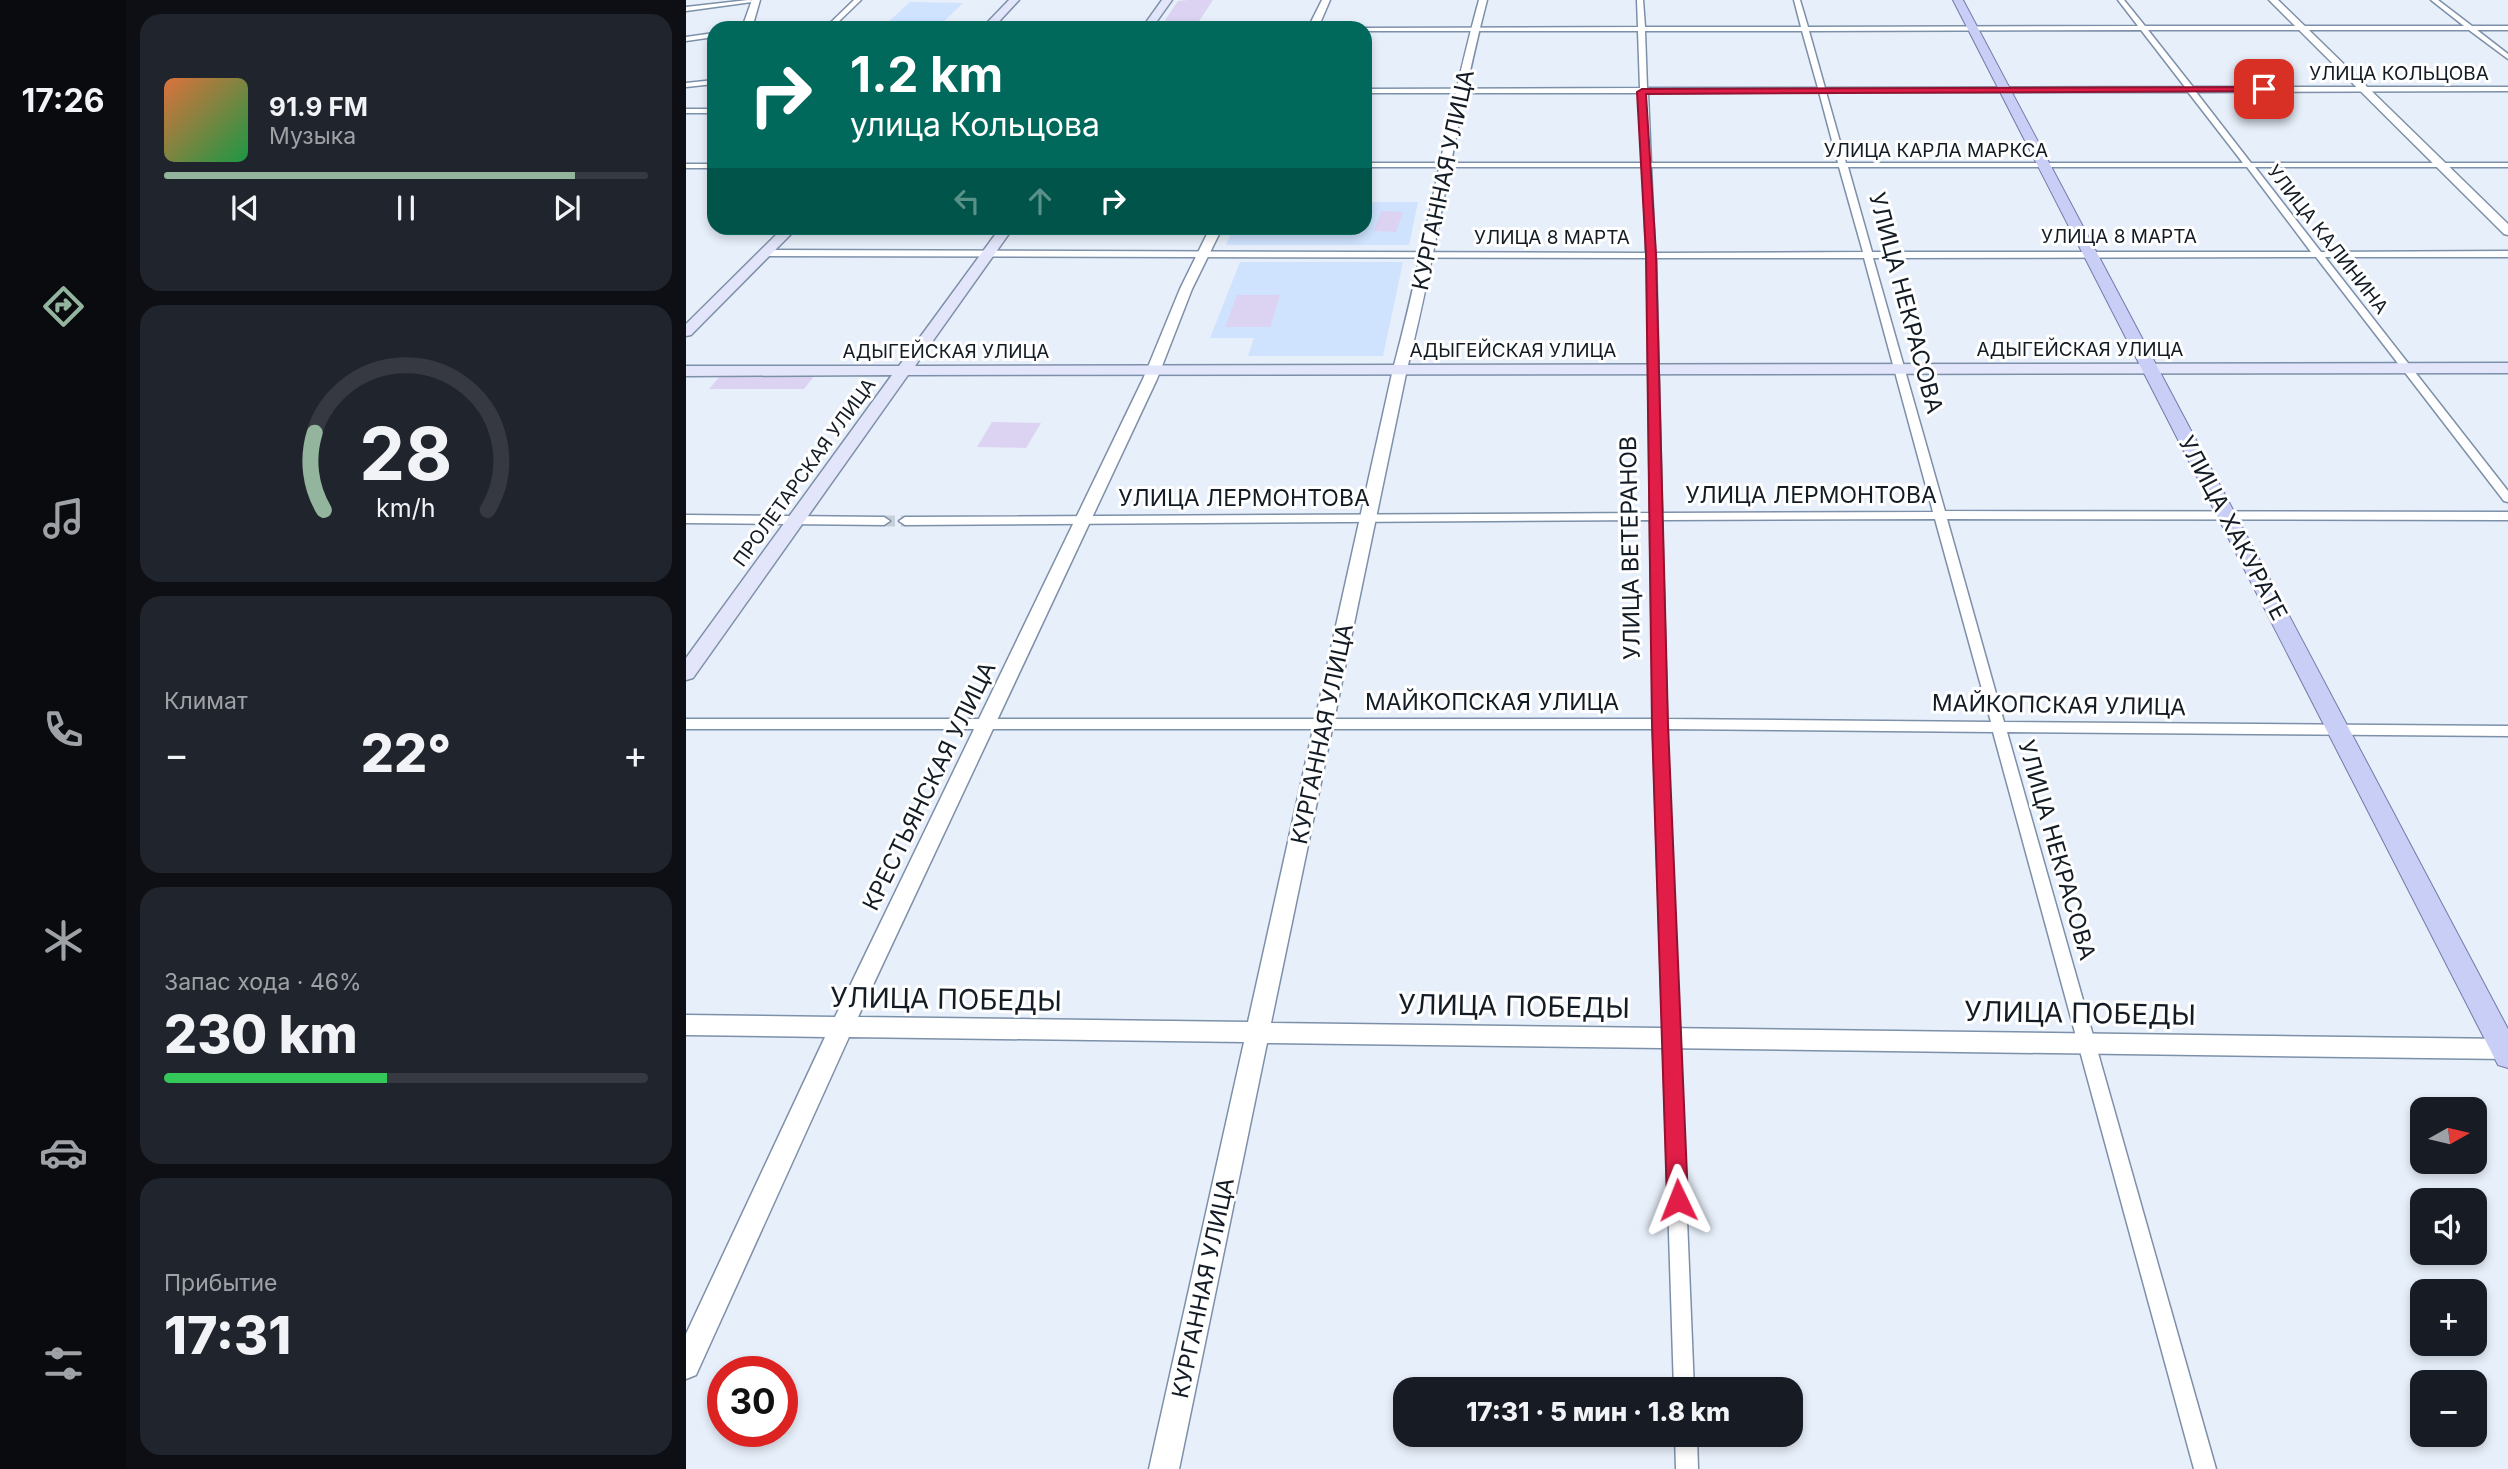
<!DOCTYPE html>
<html lang="ru">
<head>
<meta charset="utf-8">
<style>
  :root { --surface:#171b24; --page:#20242c; --text:#f1f3f6; --muted:#9ea1a6; --line:#363941; --accent:#93b49d }
  body { margin:0; font-family:Inter,sans-serif; background:var(--page); color:var(--text); height:100vh; display:flex; flex-direction:column; font-size:26px; white-space:nowrap }
  * { box-sizing:border-box; margin:0 }
  p { font-size:23px; color:var(--muted) }
  .icon { flex:none; width:38px; height:38px; fill:none; stroke:currentColor; stroke-width:2; stroke-linecap:round; stroke-linejoin:round }
  .map { position:relative; flex:1; overflow:hidden }
  .panel { display:flex; flex-direction:column; gap:14px; padding:14px; background:#0d0f14; width:560px }
  .panel>* { flex:none }
  .guide { position:absolute; left:21px; top:21px; width:665px; height:214px; border-radius:21px; box-shadow:0 4px 10px #0003; background:#00695c; color:#fff; overflow:hidden }
  .needle { width:46px; rotate:82deg }
  .tools { position:absolute; left:1724px; top:1097px; display:grid; gap:14px }
  .tools a { display:grid; place-items:center; width:77px; height:77px; border-radius:14px; background:var(--surface); box-shadow:0 4px 10px #0003; font-size:35px }
  .speed { position:absolute; left:21px; top:1356px; display:flex; gap:14px; font-size:35px; font-weight:700; text-align:center }
  .speed>* { display:grid; place-content:center; width:91px; height:91px; border-radius:50%; background:var(--surface); box-shadow:0 4px 10px #0003; line-height:1 }
  .speed .limit { border:10px solid #d22; background:#fff; color:#111 }
  .pin { position:absolute; display:grid; place-items:center; width:60px; height:60px; color:#fff; margin:-30px; border-radius:14px; box-shadow:0 4px 10px #0006 }
  .me { position:absolute; width:77px; margin:-38px; rotate:358deg; stroke-linejoin:round; filter:drop-shadow(0 0 5px #0008) }
  .turn { display:flex; align-items:center; gap:24px; height:147px; padding:0 28px; font-size:32px }
  .turn .icon { width:91px; height:91px; stroke-width:2.5 }
  .turn b { display:block; font-size:49px; line-height:60px }
  .lanes { display:flex; align-items:center; height:66px; padding:0 28px; background:#0003; justify-content:center; gap:35px; direction:ltr }
  .lanes .off { opacity:.35 }
  .big { font-size:52px; font-weight:800; line-height:1.1 }
  .panel .widget { flex:1; display:flex; flex-direction:column; justify-content:center; gap:10px; min-width:0; padding:0 24px; border-radius:21px; background:var(--page) }
  .panel .dial { align-items:center; gap:0 }
  .dial svg { height:182px; overflow:visible; fill:none; stroke:var(--line); stroke-width:7; stroke-linecap:round; text-anchor:middle }
  .dial text { fill:var(--text); stroke:none }
  .song { display:flex; align-items:center; gap:21px }
  .cover { width:84px; height:84px; border-radius:10px; background:linear-gradient(135deg,hsl(20 70% 55%),hsl(140 70% 35%)) }
  .played { height:7px; border-radius:4px; background:linear-gradient(90deg,var(--accent) 85%,var(--line) 85%) }
  .keys { display:flex; justify-content:space-around; direction:ltr }
  .heat { display:flex; justify-content:space-between; align-items:center; font-size:38px; direction:ltr }
  .charge { height:10px; border-radius:5px; background:linear-gradient(90deg,#34c759 46%,var(--line) 0) }
  .trip { position:absolute; left:707px; top:1377px; width:410px; height:70px; border-radius:21px; background:var(--surface); box-shadow:0 4px 10px #0003; font-weight:800; line-height:70px; text-align:center }
  main { display:flex; flex:1; min-height:0 }
  .menu { display:flex; flex-direction:column; width:126px; justify-content:space-around; align-items:center; background:#090b0e; color:var(--muted) }
  .menu .icon { width:49px; height:49px }
  .menu .selected { color:var(--accent) }
  .menu b { font-size:32px; color:var(--text) }
  .map>svg:first-child { display:block }
  .built { fill:#cfe3fe }
  .green { fill:#dcd3f2 }
  .lines { fill:none; stroke-linecap:round; stroke-linejoin:round }
  .minor-tunnel { stroke:#c7cfda; stroke-width:11; stroke-dasharray:11 6; stroke-linecap:butt }
  .minor-casing { stroke:#7d90a9; stroke-width:3 }
  .tertiary-casing { stroke:#7d90a9; stroke-width:3 }
  .secondary-casing { stroke:#7d90a9; stroke-width:3 }
  .primary-casing { stroke:#717aa7; stroke-width:2 }
  .minor { fill:#fff; fill-rule:evenodd }
  .tertiary { fill:#fff; fill-rule:evenodd }
  .secondary { fill:#e3e6fa; fill-rule:evenodd }
  .primary { fill:#c8cef5; fill-rule:evenodd }
  .route { fill:#e11d48; stroke:#92132f; stroke-width:2 }
  .labels { text-anchor:middle; stroke-width:6; stroke-linejoin:round; paint-order:stroke }
  .far-street-label { font-size:19px; fill:#131b24; stroke:#fff }
  .street-label { font-size:23px; fill:#131b24; stroke:#fff }
  .near-street-label { font-size:28px; fill:#131b24; stroke:#fff }
</style>
</head>
<body>
<main>
<nav class="menu">
<b>17:26</b>
<svg class="icon selected" aria-label="directions" viewBox="0 0 24 24"><path d="M12 3l9 9-9 9-9-9zM9 14v-3h6M13 9l2 2-2 2"/></svg>
<svg class="icon" aria-label="music" viewBox="0 0 24 24"><path d="M9 18V5l10-2v13"/><circle cx="6" cy="18" r="3"/><circle cx="16" cy="16" r="3"/></svg>
<svg class="icon" aria-label="phone" viewBox="0 0 24 24"><path d="M5 4h4l2 5-3 2q2 4 5 5l2-3 5 2v4C11 20 4 13 5 4z"/></svg>
<svg class="icon" aria-label="climate" viewBox="0 0 24 24"><path d="M12 3v18M4 7l16 10M4 17L20 7"/></svg>
<svg class="icon" aria-label="car" viewBox="0 0 24 24"><path d="M5 17H2v-5l4-1 3-4h7l3 4 3 1v5h-3M9 17h6M6 11h13"/><circle cx="7" cy="17" r="2"/><circle cx="17" cy="17" r="2"/></svg>
<svg class="icon" aria-label="filters" viewBox="0 0 24 24"><path d="M4 7h16M4 17h16"/><circle cx="9" cy="7" r="2"/><circle cx="15" cy="17" r="2"/></svg>
</nav>
<section class="panel">
<div class="widget">
<div class="song"><i class="cover"></i><div><b>91.9 FM</b><p>Музыка</p></div></div>
<div class="played"></div>
<div class="keys"><svg class="icon" aria-label="previous" viewBox="0 0 24 24"><path d="M18 5L8 12l10 7zM5 5v14"/></svg><svg class="icon" aria-label="pause" viewBox="0 0 24 24"><path d="M8 5v14M16 5v14"/></svg><svg class="icon" aria-label="next" viewBox="0 0 24 24"><path d="M6 5l10 7-10 7zM19 5v14"/></svg></div>
</div>
<div class="widget dial"><svg viewBox="0 0 100 80">
<path d="M14 69A42 42 0 1 1 86 69"/>
<path d="M14 69A42 42 0 0 1 10 35" stroke="#93b49d"/>
<text x="50" y="56" font-size="32" font-weight="700">28</text>
<text x="50" y="72" font-size="11">km/h</text>
</svg></div>
<div class="widget"><p>Климат</p>
<div class="heat"><a>−</a><b class="big">22°</b><a>+</a></div>
</div>
<div class="widget"><p>Запас хода · 46%</p><b class="big">230 km</b><div class="charge"></div></div>
<div class="widget"><p>Прибытие</p><b class="big">17:31</b></div>
</section>
<div class="map">
<svg width="1822" height="1469" viewBox="0 0 1822 1469">
  <rect width="100%" height="100%" fill="#e7effa"/>
  <g class="built">
    <path d="M 224,2 L 277,3 L 254,25 L 199,25 Z"/>
    <path d="M 679,202 L 732,202 L 723,245 L 540,245 L 547,228 L 679,228 Z"/>
    <path d="M 554,262 L 717,262 L 697,356 L 562,356 L 568,338 L 524,338 Z"/>
  </g>
  <g class="green">
    <path d="M 502,0 L 527,0 L 513,21 L 534,22 L 531,27 L 475,26 L 492,1 Z"/>
    <path d="M 695,211 L 717,212 L 710,232 L 688,231 Z"/>
    <path d="M 551,295 L 594,295 L 584,327 L 539,327 Z"/>
    <path d="M 35,375 L 129,375 L 118,389 L 23,389 Z"/>
    <path d="M 306,422 L 355,423 L 340,448 L 291,447 Z"/>
  </g>
  <g class="lines">
    <path class="minor-tunnel" d="M 198,521 L 219,521"/>
    <defs>
      <g id="minor">
        <path d="M 62,0 L 73,1 L 0,11 L 0,7 Z"/>
        <path d="M 168,0 L 175,0 L 146,28 L 139,28 Z"/>
        <path d="M 951,0 L 957,0 L 959,27 L 1115,27 L 1108,0 L 1114,0 L 1122,27 L 1452,26 L 1432,0 L 1438,0 L 1459,26 L 1778,26 L 1745,0 L 1752,0 L 1786,26 L 1822,26 L 1822,30 L 1791,30 L 1822,54 L 1822,59 L 1783,30 L 1462,30 L 1507,87 L 1822,87 L 1822,91 L 1510,92 L 1565,163 L 1822,163 L 1822,167 L 1569,167 L 1635,252 L 1822,251 L 1822,257 L 1639,257 L 1822,491 L 1822,502 L 1818,501 L 1630,257 L 1187,258 L 1259,511 L 1822,512 L 1822,520 L 1261,519 L 1318,722 L 1822,726 L 1822,736 L 1321,732 L 1530,1469 L 1508,1469 L 1307,732 L 981,729 L 1008,1390 L 988,1390 L 967,729 L 0,729 L 0,719 L 967,719 L 964,520 L 219,525 L 213,521 L 219,517 L 964,513 L 961,258 L 79,256 L 74,253 L 79,250 L 960,253 L 957,167 L 679,167 L 679,163 L 957,163 L 954,93 L 679,93 L 679,89 L 954,88 L 952,31 L 679,31 L 679,28 L 676,28 L 952,27 ZM 1455,30 L 1499,87 L 1139,88 L 1123,31 ZM 959,31 L 1116,31 L 1132,88 L 961,88 ZM 1133,92 L 1152,163 L 965,163 L 962,93 ZM 1140,92 L 1502,92 L 1557,163 L 1160,163 ZM 965,167 L 1153,167 L 1177,252 L 969,253 ZM 1162,167 L 1561,167 L 1625,252 L 1186,252 ZM 970,258 L 1178,258 L 1247,512 L 976,513 ZM 1249,519 L 1305,722 L 981,719 L 976,520 Z"/>
        <path d="M 322,26 L 535,26 L 538,28 L 319,28 Z"/>
        <path d="M 28,33 L 28,37 L 0,41 L 0,37 Z"/>
        <path d="M 28,80 L 28,84 L 0,87 L 0,83 Z"/>
        <rect x="0" y="109" width="28" height="4"/>
        <rect x="0" y="164" width="28" height="4"/>
        <path d="M 0,515 L 198,517 L 204,521 L 198,525 L 0,523 Z"/>
        <path d="M 989,1435 L 1011,1435 L 1012,1469 L 990,1469 Z"/>
      </g>
      <g id="tertiary">
        <path d="M 66,0 L 74,0 L 66,28 L 56,28 Z"/>
        <path d="M 636,0 L 644,0 L 632,28 L 622,28 Z"/>
        <path d="M 793,0 L 801,0 C 769,122 752,247 721,369 L 585,1023 L 1822,1039 L 1822,1059 L 581,1043 L 493,1469 L 463,1469 L 558,1042 L 163,1037 L 10,1375 L 0,1379 L 0,1334 L 139,1037 L 0,1035 L 0,1015 L 149,1017 L 457,379 L 494,289 L 524,228 L 536,228 L 506,289 L 471,379 L 172,1017 L 562,1022 L 707,369 C 740,247 759,122 793,0 Z"/>
        <path d="M 1583,0 L 1592,0 L 1822,224 L 1822,235 L 1818,234 Z"/>
      </g>
      <g id="secondary">
        <path d="M 323,0 L 333,0 L 307,28 L 296,28 Z"/>
        <path d="M 476,0 L 486,0 L 466,28 L 456,28 Z"/>
        <path d="M 97,228 L 111,228 L 5,335 L 0,336 L 0,324 Z"/>
        <path d="M 314,228 L 327,228 L 229,366 L 1822,363 L 1822,373 L 222,375 L 7,678 L 0,680 L 0,658 L 206,375 L 0,376 L 0,366 L 213,366 Z"/>
      </g>
      <path id="primary" d="M 1267,0 L 1277,0 L 1822,1029 L 1822,1068 L 1812,1065 Z"/>
    </defs>
    <use href="#minor" class="minor-casing"/>
    <use href="#tertiary" class="tertiary-casing"/>
    <use href="#secondary" class="secondary-casing"/>
    <use href="#primary" class="primary-casing"/>
    <use href="#minor" class="minor"/>
    <use href="#tertiary" class="tertiary"/>
    <use href="#secondary" class="secondary"/>
    <use href="#primary" class="primary"/>
  </g>
  <path class="route" d="M 1578,87 L 1581,91 L 960,94 L 970,254 L 982,724 L 1002,1200 L 999,1208 L 992,1211 L 984,1208 L 981,1200 L 966,724 L 960,254 L 951,92 L 956,89 Z"/>
  <g class="labels">
    <g class="far-street-label">
      <text x="1713" y="80">УЛИЦА КОЛЬЦОВА</text>
      <text x="1250" y="157">УЛИЦА КАРЛА МАРКСА</text>
      <text x="1433" y="243">УЛИЦА 8 МАРТА</text>
      <text x="866" y="244">УЛИЦА 8 МАРТА</text>
      <text transform="translate(1642 239) rotate(52)" y="7">УЛИЦА КАЛИНИНА</text>
      <text x="1394" y="356">АДЫГЕЙСКАЯ УЛИЦА</text>
      <text x="827" y="357">АДЫГЕЙСКАЯ УЛИЦА</text>
      <text x="260" y="358">АДЫГЕЙСКАЯ УЛИЦА</text>
      <text transform="translate(118 472) rotate(-54)" y="7">ПРОЛЕТАРСКАЯ УЛИЦА</text>
    </g>
    <g class="street-label">
      <text transform="translate(757 180) rotate(-78)" y="8">КУРГАННАЯ УЛИЦА</text>
      <text transform="translate(1220 303) rotate(75)" y="8">УЛИЦА НЕКРАСОВА</text>
      <text x="1125" y="503">УЛИЦА ЛЕРМОНТОВА</text>
      <text x="558" y="506">УЛИЦА ЛЕРМОНТОВА</text>
      <text transform="translate(1547 528) rotate(62)" y="8">УЛИЦА ХАКУРАТЕ</text>
      <text transform="translate(944 548) rotate(-91)" y="8">УЛИЦА ВЕТЕРАНОВ</text>
      <text x="806" y="710">МАЙКОПСКАЯ УЛИЦА</text>
      <text transform="translate(1373 705) rotate(1)" y="8">МАЙКОПСКАЯ УЛИЦА</text>
      <text transform="translate(636 734) rotate(-78)" y="8">КУРГАННАЯ УЛИЦА</text>
      <text transform="translate(243 786) rotate(-64)" y="8">КРЕСТЬЯНСКАЯ УЛИЦА</text>
      <text transform="translate(1371 850) rotate(74)" y="8">УЛИЦА НЕКРАСОВА</text>
      <text transform="translate(517 1288) rotate(-78)" y="8">КУРГАННАЯ УЛИЦА</text>
    </g>
    <g class="near-street-label">
      <text transform="translate(260 999) rotate(1)" y="10">УЛИЦА ПОБЕДЫ</text>
      <text transform="translate(828 1006) rotate(1)" y="10">УЛИЦА ПОБЕДЫ</text>
      <text transform="translate(1394 1013) rotate(1)" y="10">УЛИЦА ПОБЕДЫ</text>
    </g>
  </g>
</svg>
<div class="tools">
<a><svg class="needle" viewBox="-14 -14 28 28"><path d="M0-13l5 13h-10z" fill="#e53935"/><path d="M0 13l5-13h-10z" fill="#9ea1a6"/></svg></a>
<a><svg class="icon" aria-label="sound" viewBox="0 0 24 24"><path d="M4 9h4l5-4v14l-5-4H4zM17 9q2 3 0 6"/></svg></a>
<a>+</a>
<a>−</a>
</div>
<div class="speed"><div class="limit">30</div></div>
<div class="pin" style="left:1578px;top:89px;background:#d93025"><svg class="icon" aria-label="arrive" viewBox="0 0 24 24"><path d="M6 21V4h12l-3 4 3 4H6"/></svg></div>
<svg class="me" style="left:992px;top:1200px" viewBox="-20 -20 40 40"><path d="M0-17L14 15 0 8-14 15z" fill="#e11d48" stroke="#fff" stroke-width="4"/></svg>
<div class="trip">17:31 · 5 мин · 1.8 km</div>
<div class="guide">
<div class="turn"><svg class="icon" aria-label="right" viewBox="0 0 24 24"><path d="M7 20v-9h11M14 6l5 5-5 5"/></svg><div><b>1.2 km</b>улица Кольцова</div></div>
<div class="lanes"><svg class="icon off" aria-label="left" viewBox="0 0 24 24"><path d="M17 20v-9H6M10 6l-5 5 5 5"/></svg><svg class="icon off" aria-label="ahead" viewBox="0 0 24 24"><path d="M12 20V5M6 11l6-6 6 6"/></svg><svg class="icon" aria-label="right" viewBox="0 0 24 24"><path d="M7 20v-9h11M14 6l5 5-5 5"/></svg></div>
</div>
</div>
</main>
</body>
</html>
